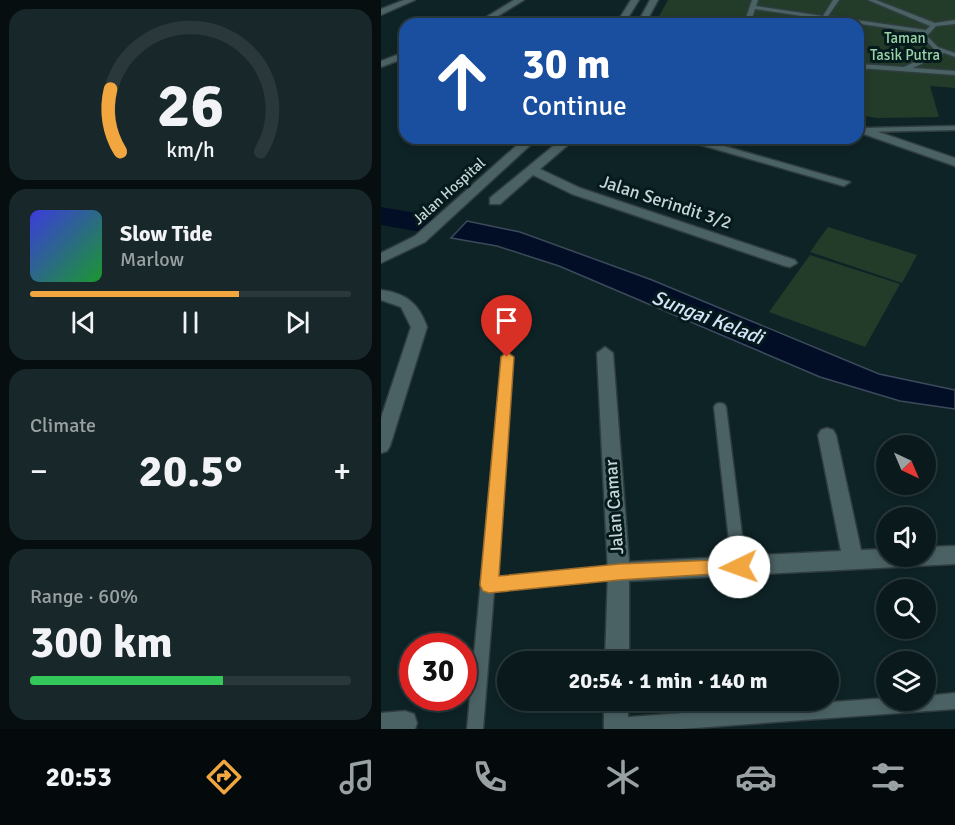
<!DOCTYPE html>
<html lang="en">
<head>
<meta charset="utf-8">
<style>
  :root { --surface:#0a1a1c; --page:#182729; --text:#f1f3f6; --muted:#99a1a3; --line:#2a383b; --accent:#f1a640 }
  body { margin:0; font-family:Signika,sans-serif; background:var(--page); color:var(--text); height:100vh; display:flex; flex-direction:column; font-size:22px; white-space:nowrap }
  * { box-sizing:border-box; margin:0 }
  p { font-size:20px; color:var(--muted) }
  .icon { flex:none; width:33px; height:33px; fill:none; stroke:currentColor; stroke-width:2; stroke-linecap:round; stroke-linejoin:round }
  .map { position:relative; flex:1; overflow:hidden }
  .drawer { display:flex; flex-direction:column; gap:9px; padding:9px; background:#060e0f; width:381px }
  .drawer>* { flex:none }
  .guide { position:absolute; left:18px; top:18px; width:465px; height:126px; border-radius:18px; box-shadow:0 3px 9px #0003,0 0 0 2px var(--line); background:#1a4fa0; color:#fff; overflow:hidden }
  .needle { width:39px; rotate:136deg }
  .tools { position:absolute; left:495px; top:435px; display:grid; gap:12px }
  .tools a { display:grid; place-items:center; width:60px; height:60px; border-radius:50%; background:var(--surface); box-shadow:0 3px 9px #0003,0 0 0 2px var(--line); font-size:30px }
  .speed { position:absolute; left:18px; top:633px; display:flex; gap:12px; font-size:30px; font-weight:700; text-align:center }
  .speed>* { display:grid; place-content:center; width:78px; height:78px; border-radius:50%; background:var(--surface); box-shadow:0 3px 9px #0003,0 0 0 2px var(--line); line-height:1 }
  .speed .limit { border:9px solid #d22; background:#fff; color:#111 }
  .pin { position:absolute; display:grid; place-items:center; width:51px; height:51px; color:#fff; margin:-62px -26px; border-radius:50% 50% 50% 0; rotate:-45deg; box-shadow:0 0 6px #0007 }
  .pin .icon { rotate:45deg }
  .me { position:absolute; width:66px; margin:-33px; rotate:267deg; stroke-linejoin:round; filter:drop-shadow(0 0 4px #0008) }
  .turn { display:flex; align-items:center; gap:21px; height:126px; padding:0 24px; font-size:27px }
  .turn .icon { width:78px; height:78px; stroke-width:2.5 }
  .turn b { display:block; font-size:42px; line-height:51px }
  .big { font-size:45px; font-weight:700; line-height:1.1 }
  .drawer .tile { flex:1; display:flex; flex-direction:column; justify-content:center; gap:9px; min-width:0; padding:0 21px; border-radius:18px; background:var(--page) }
  .drawer .dial { align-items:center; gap:0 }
  .dial svg { height:156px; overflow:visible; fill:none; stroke:var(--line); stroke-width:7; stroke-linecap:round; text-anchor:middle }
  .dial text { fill:var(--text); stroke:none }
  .song { display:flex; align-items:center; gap:18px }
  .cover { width:72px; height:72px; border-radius:9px; background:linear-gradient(135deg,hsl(240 70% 55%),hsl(130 70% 35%)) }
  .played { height:6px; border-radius:3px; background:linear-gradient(90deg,var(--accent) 65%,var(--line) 65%) }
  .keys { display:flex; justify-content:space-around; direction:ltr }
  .heat { display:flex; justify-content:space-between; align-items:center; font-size:33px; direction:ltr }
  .charge { height:9px; border-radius:4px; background:linear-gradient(90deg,#34c759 60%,var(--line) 0) }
  .trip { position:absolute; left:116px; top:651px; width:342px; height:60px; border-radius:30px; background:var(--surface); box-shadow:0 3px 9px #0003,0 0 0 2px var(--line); font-weight:700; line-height:60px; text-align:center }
  .tabs { display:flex; height:96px; justify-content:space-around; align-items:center; background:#040a0b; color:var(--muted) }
  .tabs .icon { width:42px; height:42px }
  .tabs .on { color:var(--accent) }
  .tabs b { font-size:27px; color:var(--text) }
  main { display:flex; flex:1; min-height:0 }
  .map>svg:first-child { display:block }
  .green { fill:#233b29 }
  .water { fill:#020e26; stroke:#3d4a5b; stroke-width:1.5 }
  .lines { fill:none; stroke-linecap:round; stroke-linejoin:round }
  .river { fill:#020e26; fill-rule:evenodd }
  .service-casing { stroke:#303d3f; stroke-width:3 }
  .minor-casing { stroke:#303d3f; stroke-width:3 }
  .secondary-casing { stroke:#303d3f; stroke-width:3 }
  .service { fill:#4b6265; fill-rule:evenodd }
  .minor { fill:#4b6265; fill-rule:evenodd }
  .secondary { fill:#4b6265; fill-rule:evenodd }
  .route { fill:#f1a640; stroke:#9d6c2a; stroke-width:1.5 }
  .labels { text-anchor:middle; stroke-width:6; stroke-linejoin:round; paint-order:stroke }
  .far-park-label { font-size:15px; fill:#9ad2a7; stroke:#051a1c }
  .far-street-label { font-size:15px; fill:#c8d5d6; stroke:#051a1c }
  .street-label { font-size:18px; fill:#c8d5d6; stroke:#051a1c }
  .water-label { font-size:20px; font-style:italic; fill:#d6e3f9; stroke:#051a1c }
</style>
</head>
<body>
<main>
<section class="drawer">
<div class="tile dial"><svg viewBox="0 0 100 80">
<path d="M14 69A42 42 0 1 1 86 69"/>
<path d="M14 69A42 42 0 0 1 9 37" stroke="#f1a640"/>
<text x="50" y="56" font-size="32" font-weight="700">26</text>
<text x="50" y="72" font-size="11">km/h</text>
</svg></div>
<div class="tile">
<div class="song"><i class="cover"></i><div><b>Slow Tide</b><p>Marlow</p></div></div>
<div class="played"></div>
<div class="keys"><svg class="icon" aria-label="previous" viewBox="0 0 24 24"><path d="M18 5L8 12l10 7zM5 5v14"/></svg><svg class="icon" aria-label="pause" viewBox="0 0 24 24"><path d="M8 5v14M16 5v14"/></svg><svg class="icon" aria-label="next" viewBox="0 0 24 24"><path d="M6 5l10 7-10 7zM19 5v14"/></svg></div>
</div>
<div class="tile"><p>Climate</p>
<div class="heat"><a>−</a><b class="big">20.5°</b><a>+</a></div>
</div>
<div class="tile"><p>Range · 60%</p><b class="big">300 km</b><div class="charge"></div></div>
</section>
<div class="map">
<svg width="574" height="729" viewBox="0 0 574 729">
  <rect width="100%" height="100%" fill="#0e2326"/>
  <g class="green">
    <path d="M 287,0 L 574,0 L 574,88 L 549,86 L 558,117 L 496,118 L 477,115 L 477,24 L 274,24 Z"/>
    <path d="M 447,227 L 536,255 L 521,283 L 429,252 Z"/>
    <path d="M 429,255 L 519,284 L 484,347 L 388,312 Z"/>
  </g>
  <path class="water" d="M 86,221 L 139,232 L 271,280 L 498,374 L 574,390 L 574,409 L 519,401 L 439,377 L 178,266 L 116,246 L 70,238 Z"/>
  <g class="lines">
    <path class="river" d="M 0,207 L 52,216 L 57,223 L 52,230 L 41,232 L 0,225 Z"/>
    <defs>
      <g id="service">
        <path d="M 371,0 L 377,0 L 375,6 L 442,16 L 452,0 L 458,0 L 447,16 L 545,30 L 549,26 L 487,0 L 495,0 L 554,23 L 574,20 L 574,24 L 555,26 L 546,36 L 557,47 L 574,53 L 574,57 L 563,53 L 532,68 L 574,71 L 574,75 L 477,68 L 477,64 L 523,67 L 557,51 L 553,49 L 541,37 L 542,33 L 445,19 L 440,24 L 437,22 L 440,19 L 374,9 L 369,24 L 363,24 Z"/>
        <path d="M 574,126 L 574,130 L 482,132 L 478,130 L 482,128 Z"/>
        <path d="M 126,353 L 131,357 L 114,578 L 238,566 L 243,568 L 245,572 L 243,576 L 238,578 L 113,591 L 102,729 L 86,729 L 121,357 Z"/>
        <path d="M 339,403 L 343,404 L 345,407 L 365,567 L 363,571 L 358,573 L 353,571 L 351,567 L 333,407 L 335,404 Z"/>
        <path d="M 574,693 L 574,709 L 300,729 L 228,729 L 227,726 L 229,720 L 235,718 L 506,698 L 506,700 L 544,700 L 544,696 Z"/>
      </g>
      <g id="minor">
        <path d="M 23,0 L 34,0 L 0,15 L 0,9 Z"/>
        <path d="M 133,0 L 143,0 L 104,24 L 94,24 Z"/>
        <path d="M 250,0 L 258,0 L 243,24 L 235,24 Z"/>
        <path d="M 24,52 L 24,58 L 0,67 L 0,61 Z"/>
        <path d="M 477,125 L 574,158 L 574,166 L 477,132 Z"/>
        <path d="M 182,138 L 195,138 L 159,169 L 199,188 L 414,260 L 416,263 L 409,267 L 404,266 L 191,194 L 152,175 L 119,204 L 109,204 L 109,198 Z"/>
        <path d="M 296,138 L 315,138 L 469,182 L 463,186 L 459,185 Z"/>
        <path d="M 0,290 C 24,293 38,303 46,327 L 9,446 L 6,451 L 0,453 L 0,418 L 30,327 L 20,307 L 0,300 Z"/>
        <path d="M 224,347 L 232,353 L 248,562 L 460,551 L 437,435 L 440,430 L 446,428 L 452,430 L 455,435 L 480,550 L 506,549 L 506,556 L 544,556 L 544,547 L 574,546 L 574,564 L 248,581 L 248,662 L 224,662 L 227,572 L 216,353 Z"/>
        <rect x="223" y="700" width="24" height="29"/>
        <path d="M 24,711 L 33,714 L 36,723 L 34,729 L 0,729 L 0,713 Z"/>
      </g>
      <g id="secondary">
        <path d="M 269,0 L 277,0 L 264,24 L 256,24 Z"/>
        <path d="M 144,138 L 157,138 L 44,242 L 0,263 L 0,253 L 34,236 Z"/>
      </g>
    </defs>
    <use href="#service" class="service-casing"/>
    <use href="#minor" class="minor-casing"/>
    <use href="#secondary" class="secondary-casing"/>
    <use href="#service" class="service"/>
    <use href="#minor" class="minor"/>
    <use href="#secondary" class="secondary"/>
  </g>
  <path class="route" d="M 126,352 L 133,357 L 118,576 L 238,564 L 358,559 L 364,561 L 367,567 L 364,572 L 238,580 L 108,593 L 102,591 L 99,585 L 120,357 Z"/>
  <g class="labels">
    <g class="far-park-label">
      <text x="524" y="43">Taman<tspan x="524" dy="17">Tasik Putra</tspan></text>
    </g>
    <g class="far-street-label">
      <text transform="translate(68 191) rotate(-42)" y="5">Jalan Hospital</text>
    </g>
    <g class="street-label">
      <text transform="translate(285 202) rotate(18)" y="6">Jalan Serindit 3/2</text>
      <text transform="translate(233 507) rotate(-94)" y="6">Jalan Camar</text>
    </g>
    <g class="water-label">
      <text transform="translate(327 317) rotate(21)" y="7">Sungai Keladi</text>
    </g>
  </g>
</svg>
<div class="tools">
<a><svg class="needle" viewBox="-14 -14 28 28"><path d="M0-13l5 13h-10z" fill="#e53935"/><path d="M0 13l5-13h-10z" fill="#99a1a3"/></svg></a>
<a><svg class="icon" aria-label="sound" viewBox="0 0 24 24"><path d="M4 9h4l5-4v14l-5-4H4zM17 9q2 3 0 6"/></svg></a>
<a><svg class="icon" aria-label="search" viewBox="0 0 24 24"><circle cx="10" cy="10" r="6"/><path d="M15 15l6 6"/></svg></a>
<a><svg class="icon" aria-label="layers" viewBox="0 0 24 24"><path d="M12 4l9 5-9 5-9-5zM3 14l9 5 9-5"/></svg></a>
</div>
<div class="speed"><div class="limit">30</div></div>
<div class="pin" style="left:126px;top:357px;background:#d93025"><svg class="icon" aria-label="arrive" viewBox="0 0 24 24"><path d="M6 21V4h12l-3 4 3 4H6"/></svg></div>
<svg class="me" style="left:358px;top:567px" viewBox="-20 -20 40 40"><circle r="19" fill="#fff"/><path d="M0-13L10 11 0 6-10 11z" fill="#f1a640"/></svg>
<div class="trip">20:54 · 1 min · 140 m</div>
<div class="guide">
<div class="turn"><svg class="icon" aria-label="ahead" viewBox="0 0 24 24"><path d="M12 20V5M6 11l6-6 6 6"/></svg><div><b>30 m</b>Continue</div></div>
</div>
</div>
</main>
<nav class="tabs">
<b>20:53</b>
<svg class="icon on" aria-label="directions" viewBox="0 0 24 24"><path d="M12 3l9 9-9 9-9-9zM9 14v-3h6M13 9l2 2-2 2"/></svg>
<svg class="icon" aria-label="music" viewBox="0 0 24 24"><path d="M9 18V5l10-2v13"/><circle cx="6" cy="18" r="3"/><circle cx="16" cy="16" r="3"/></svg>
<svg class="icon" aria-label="phone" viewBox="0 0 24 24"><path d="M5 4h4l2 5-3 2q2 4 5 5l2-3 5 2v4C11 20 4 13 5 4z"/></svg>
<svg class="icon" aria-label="climate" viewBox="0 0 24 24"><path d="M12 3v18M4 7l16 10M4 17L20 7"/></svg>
<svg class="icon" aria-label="car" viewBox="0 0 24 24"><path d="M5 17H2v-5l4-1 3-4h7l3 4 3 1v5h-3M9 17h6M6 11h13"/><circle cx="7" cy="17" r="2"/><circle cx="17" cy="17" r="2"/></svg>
<svg class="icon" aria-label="filters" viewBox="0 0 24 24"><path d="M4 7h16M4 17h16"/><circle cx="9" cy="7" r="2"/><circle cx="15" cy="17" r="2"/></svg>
</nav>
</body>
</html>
